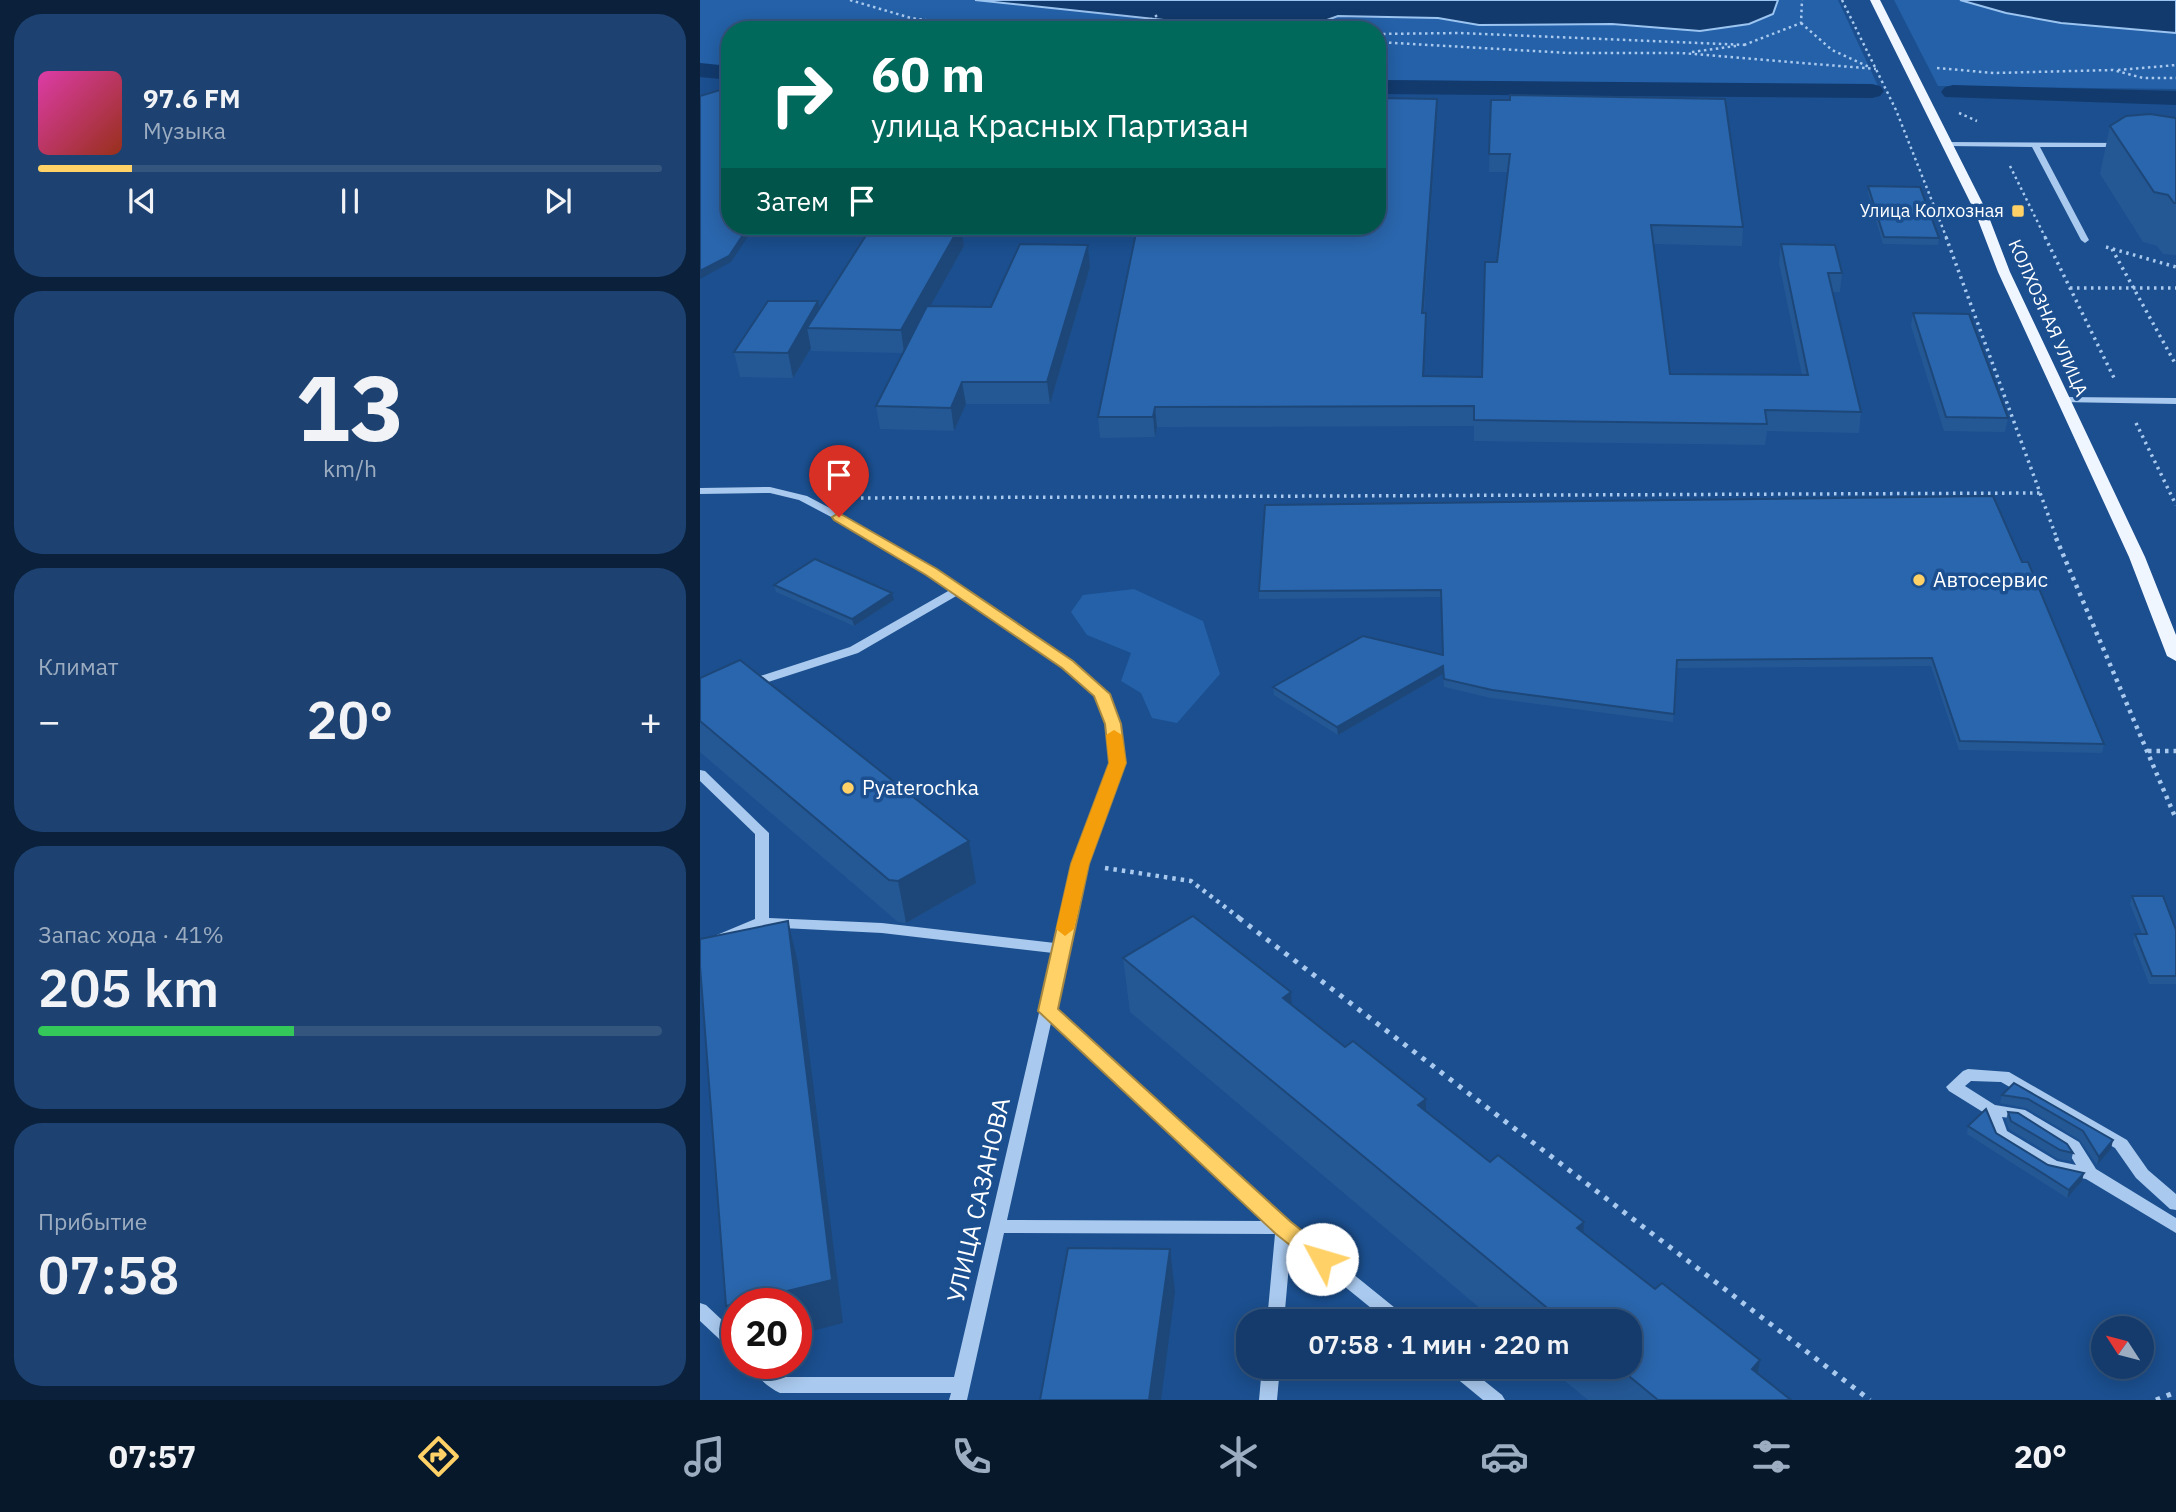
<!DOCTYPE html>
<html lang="ru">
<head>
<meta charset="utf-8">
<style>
  :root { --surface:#143b6b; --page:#1d4271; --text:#f1f3f6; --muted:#9dadc1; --line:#33557e; --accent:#ffd166 }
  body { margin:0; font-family:"IBM Plex Sans",sans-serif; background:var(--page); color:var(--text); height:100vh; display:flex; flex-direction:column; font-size:26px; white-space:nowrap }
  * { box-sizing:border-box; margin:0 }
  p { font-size:23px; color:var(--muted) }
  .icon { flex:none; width:38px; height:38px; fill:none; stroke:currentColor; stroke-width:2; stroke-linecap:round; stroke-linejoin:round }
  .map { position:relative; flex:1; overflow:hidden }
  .details { display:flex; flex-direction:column; gap:14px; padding:14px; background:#0b203b; width:700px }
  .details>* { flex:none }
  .hud { position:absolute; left:21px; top:21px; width:665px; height:214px; border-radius:28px; box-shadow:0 4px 18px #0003,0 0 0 2px var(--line); background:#00695c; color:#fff; overflow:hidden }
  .needle { width:46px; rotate:306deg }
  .controls { position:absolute; left:1391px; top:1316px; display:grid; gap:14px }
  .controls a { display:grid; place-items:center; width:63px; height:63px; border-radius:50%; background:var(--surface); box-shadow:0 4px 18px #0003,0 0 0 2px var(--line); font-size:35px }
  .speed { position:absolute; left:21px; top:1288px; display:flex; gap:14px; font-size:35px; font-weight:700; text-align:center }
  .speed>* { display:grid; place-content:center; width:91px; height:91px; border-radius:50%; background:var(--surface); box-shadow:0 4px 18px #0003,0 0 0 2px var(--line); line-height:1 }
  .speed .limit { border:10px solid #d22; background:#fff; color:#111 }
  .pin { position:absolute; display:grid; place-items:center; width:60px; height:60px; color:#fff; margin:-72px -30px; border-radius:50% 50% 50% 0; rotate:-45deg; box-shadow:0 0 7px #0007 }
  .pin .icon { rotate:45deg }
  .me { position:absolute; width:77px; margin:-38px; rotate:309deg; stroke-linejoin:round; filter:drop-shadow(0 0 5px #0008) }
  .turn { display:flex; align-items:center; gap:24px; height:147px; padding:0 35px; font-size:32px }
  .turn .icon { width:91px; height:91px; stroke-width:2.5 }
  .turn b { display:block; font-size:49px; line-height:60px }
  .then { display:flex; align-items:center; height:66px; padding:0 35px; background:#0003; gap:14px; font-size:26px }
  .big { font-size:52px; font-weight:600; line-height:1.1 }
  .details .card { flex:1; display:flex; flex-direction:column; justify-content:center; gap:10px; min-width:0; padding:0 24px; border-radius:28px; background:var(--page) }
  .details .dial { align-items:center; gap:0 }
  .dial b { font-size:91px; line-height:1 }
  .song { display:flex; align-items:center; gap:21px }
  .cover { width:84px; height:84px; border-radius:10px; background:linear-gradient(135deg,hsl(320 70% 55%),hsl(10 70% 35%)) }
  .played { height:7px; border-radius:4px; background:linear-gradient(90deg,var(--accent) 15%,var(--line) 15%) }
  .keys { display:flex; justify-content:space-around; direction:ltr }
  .heat { display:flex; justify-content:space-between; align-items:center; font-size:38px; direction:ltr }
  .charge { height:10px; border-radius:5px; background:linear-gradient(90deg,#34c759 41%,var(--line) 0) }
  .trip { position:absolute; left:536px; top:1309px; width:406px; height:70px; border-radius:28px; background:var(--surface); box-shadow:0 4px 18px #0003,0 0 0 2px var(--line); font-weight:600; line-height:70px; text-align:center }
  .tab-bar { display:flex; height:112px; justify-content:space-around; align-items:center; background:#08182b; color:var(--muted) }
  .tab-bar .icon { width:49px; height:49px }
  .tab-bar .selected { color:var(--accent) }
  .tab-bar b { font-size:32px; color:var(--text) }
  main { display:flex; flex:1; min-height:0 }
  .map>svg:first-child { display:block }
  .green { fill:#2461a8 }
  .water { fill:#123a6d; stroke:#9cc4f0; stroke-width:2 }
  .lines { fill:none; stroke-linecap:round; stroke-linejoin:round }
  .canal { fill:#123a6d; fill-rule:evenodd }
  .path-far3 { stroke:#a9c9ee; stroke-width:2.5; stroke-dasharray:2.5 3.5; stroke-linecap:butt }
  .path-far2 { stroke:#a9c9ee; stroke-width:3.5; stroke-dasharray:2.5 4.5; stroke-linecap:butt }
  .path-far1 { stroke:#a9c9ee; stroke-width:4.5; stroke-dasharray:3.5 5; stroke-linecap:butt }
  .path { stroke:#a9c9ee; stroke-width:5; stroke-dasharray:4.5 7; stroke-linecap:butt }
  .minor { fill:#a9c9ee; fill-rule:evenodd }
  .major { fill:#f0f6ff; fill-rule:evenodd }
  .wall { fill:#245895 }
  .shaded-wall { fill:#1d4779 }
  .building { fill:#2a66ad; stroke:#1d4779; stroke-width:2 }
  .route { fill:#ffd166; stroke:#a68842; stroke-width:2 }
  .slow { fill:#f59e0b }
  .poi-dot { fill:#ffd166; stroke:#1b4f8f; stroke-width:2.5 }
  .labels { text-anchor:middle; stroke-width:7; stroke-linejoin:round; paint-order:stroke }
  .far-poi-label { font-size:18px; fill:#fff; stroke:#1b4f8f; text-anchor:end }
  .far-street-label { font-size:18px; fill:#fff; stroke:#1b4f8f }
  .poi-label { font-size:21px; fill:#fff; stroke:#1b4f8f; text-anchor:start }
  .near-street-label { font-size:24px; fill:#fff; stroke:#1b4f8f }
</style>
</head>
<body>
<main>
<section class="details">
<div class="card">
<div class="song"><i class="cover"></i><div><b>97.6 FM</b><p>Музыка</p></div></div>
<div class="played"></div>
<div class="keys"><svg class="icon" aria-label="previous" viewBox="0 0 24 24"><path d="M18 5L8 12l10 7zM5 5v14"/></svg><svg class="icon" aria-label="pause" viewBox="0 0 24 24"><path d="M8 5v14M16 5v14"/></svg><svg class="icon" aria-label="next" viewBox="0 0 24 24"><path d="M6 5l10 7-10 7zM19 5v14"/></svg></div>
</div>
<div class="card dial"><b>13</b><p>km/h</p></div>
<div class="card"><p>Климат</p>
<div class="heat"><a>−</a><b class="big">20°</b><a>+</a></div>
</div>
<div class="card"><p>Запас хода · 41%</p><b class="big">205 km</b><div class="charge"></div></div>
<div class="card"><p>Прибытие</p><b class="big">07:58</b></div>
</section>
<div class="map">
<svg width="1476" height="1400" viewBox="0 0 1476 1400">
  <rect width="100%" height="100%" fill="#1b4f8f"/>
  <g class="green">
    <path d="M 0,0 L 1138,0 L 1178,86 L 677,80 L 677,30 L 30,30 L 30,68 L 0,65 Z"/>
    <path d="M 1194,0 L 1476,0 L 1476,89 L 1238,86 Z"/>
    <path d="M 434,589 L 503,621 L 520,674 L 477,723 L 452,718 L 441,693 L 421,681 L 431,653 L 387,635 L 371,612 L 383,595 Z"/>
  </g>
  <g class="water">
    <path d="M 275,0 L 1078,0 L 1073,14 L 1049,24 L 1000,31 L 912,24 L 779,25 L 738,18 L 638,16 L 627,20 L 511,25 Z"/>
    <path d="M 1260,0 L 1476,0 L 1476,33 L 1361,23 L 1306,13 Z"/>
  </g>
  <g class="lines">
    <g class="canal">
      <path d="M 0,63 L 30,66 L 30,80 L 0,77 Z"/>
      <path d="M 677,80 L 1172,84 L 1180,86 L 1184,91 L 1180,96 L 1172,98 L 677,94 Z"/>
      <path d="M 1253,85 L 1476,91 L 1476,105 L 1245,97 L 1241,92 L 1245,87 Z"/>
    </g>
    <g class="path-far3">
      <path d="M 150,0 L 211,18 L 295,30"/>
      <path d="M 1142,0 L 1196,110 L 1247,239"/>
      <path d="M 450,20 L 459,14"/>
      <path d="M 1101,23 L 1132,50 L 1169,67"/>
      <path d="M 677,34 L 760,33 L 1047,45"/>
      <path d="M 677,42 L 869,53 L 981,53 L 1176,69"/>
      <path d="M 1044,45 L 1101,23 L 1102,0"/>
      <path d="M 992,52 L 1036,46"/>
      <path d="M 1237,68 L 1294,73 L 1413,70 L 1443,78 L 1476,78"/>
      <path d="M 1418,70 L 1476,65"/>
      <path d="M 1259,113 L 1277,121"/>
      <path d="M 1310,166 L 1346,239"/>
    </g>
    <g class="path-far2">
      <path d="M 1246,237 L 1357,539"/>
      <path d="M 1345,237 L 1414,378"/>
      <path d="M 1406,247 L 1476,267"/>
      <path d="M 1412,249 L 1476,365"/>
      <path d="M 1370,288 L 1476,288"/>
      <path d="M 1436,423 L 1476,505"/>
      <path d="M 154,498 L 1340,493"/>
    </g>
    <g class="path-far1">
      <path d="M 1356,538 L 1476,819"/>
      <path d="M 1448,751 L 1476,751"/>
      <path d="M 405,868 L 491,881 L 542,920"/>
    </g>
    <g class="path">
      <path d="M 539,918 L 1170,1400"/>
      <path d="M 1456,1400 L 1476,1392"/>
    </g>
    <g class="minor">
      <path d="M 1245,142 L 1423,143 L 1427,145 L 1423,147 L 1340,147 L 1389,240 L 1385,243 L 1381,240 L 1332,147 L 1248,146 L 1245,146 Z"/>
      <path d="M 1364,397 L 1476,398 L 1476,404 L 1360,402 L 1360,398 Z"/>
      <path d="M 70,487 L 107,496 L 143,515 L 235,570 L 372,661 L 408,694 L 419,724 L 423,763 L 387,864 L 354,1008 L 590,1223 L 705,1316 L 707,1321 L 687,1321 L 591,1243 L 584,1321 L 567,1321 L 575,1234 L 304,1233 L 267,1400 L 249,1400 L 251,1393 L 80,1393 C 68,1388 54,1374 48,1363 L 69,1363 L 84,1377 L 254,1377 L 353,953 L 182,933 L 63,927 L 0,952 L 0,942 L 55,919 L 55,834 L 0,781 L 0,770 L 5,771 L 69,833 L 69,918 L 182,923 L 355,943 L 373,864 L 411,763 L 407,724 L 396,695 L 364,667 L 258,595 L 158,653 L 53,687 L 45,687 L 43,684 L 45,681 L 150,647 L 250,590 L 135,519 L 99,500 L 70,493 L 0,494 L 0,488 ZM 351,1023 L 566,1221 L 307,1220 Z"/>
      <path d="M 1268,1069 L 1309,1072 L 1427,1140 L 1448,1170 L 1476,1194 L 1476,1210 L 1470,1209 L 1436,1178 L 1415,1148 L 1301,1082 L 1271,1081 L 1265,1086 L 1295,1105 L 1325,1110 L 1379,1142 L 1396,1169 L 1476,1218 L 1476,1233 L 1386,1179 L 1347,1171 L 1295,1139 L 1286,1114 L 1249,1091 L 1246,1087 L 1263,1071 ZM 1302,1117 L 1317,1119 L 1367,1150 L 1376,1165 L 1357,1161 L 1307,1131 Z"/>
      <path d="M 0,1303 L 6,1305 L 37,1334 L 37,1352 L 31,1350 L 0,1321 Z"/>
      <path d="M 562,1367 L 580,1367 L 577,1400 L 559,1400 Z"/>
      <path d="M 746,1367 L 767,1367 L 802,1395 L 805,1400 L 783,1400 L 749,1372 Z"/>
    </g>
    <path class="major" d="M 1170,0 L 1180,0 L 1287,212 L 1310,272 L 1445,557 L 1476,635 L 1476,661 L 1467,656 L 1429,557 L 1298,272 L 1275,212 Z"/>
  </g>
  <g class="wall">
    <path d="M 791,100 L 1043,227 L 1042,246 L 953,244 L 970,374 L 1102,375 L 1079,263 L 1081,244 L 1142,273 L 1140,292 L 1133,292 L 1161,412 L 1159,433 L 1067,431 L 1065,445 L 774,441 L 774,426 L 457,427 L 455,437 L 400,438 L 398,417 L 737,116 L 724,313 L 726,313 L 724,376 L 782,377 L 808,172 L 789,172 Z"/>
    <path d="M 1476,118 L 1476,255 L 1463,254 L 1457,246 L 1443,242 L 1400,174 L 1410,126 Z"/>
    <path d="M 1168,186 L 1239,238 L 1238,245 L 1183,244 L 1168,193 Z"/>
    <path d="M 172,226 L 261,226 L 264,246 L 230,306 L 291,307 L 388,245 L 390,267 L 350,404 L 266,404 L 254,431 L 180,429 L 176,406 L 203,353 L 111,351 L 111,348 L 93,378 L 40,377 L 34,352 L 120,308 Z"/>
    <path d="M 1213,313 L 1308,418 L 1305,432 L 1244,431 L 1211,326 Z"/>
    <path d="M 1322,562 L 1404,744 L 1402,753 L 1259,750 L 1231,666 L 977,668 L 973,722 L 791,698 L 744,687 L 743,674 L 638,735 L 574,695 L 573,687 L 743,655 L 741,597 L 559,599 L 559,591 Z"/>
    <path d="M 74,585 L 194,600 L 154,626 L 76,592 Z"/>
    <path d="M 0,678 L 276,883 L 206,923 L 198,922 L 0,752 Z"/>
    <path d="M 1432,896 L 1476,930 L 1476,984 L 1449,984 L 1433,942 L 1435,934 L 1442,934 L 1430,904 Z"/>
    <path d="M 423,958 L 591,1004 L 645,1047 L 726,1099 L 726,1112 L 790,1162 L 884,1222 L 883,1234 L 955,1289 L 1060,1360 L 1058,1374 L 1091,1400 L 888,1400 L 848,1367 L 929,1367 L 929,1321 L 795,1321 L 430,1012 Z"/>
    <path d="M 1314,1083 L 1411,1149 L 1397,1165 L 1380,1140 L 1326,1108 L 1300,1103 L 1302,1095 Z"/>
    <path d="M 1308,1112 L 1373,1153 L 1371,1161 L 1358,1159 L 1309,1129 L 1306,1120 Z"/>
    <path d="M 1268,1126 L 1296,1133 L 1348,1165 L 1382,1181 L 1367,1198 L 1267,1134 Z"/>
  </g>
  <g class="shaded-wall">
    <path d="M 737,99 L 737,116 L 722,333 L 722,313 Z"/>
    <path d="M 49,226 L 55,226 L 31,262 L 0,279 L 0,271 Z"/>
    <path d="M 260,226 L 261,226 L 264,246 L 204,353 L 201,330 Z"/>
    <path d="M 388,245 L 390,267 L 350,404 L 347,382 Z"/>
    <path d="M 118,301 L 123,326 L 107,328 L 111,348 L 93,378 L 88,353 Z"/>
    <path d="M 726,313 L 726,333 L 723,396 L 723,376 Z"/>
    <path d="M 262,382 L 266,404 L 254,431 L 251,408 Z"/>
    <path d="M 455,407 L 457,427 L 455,437 L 453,417 Z"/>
    <path d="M 192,593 L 194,600 L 154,626 L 152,619 Z"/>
    <path d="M 743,666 L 743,674 L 638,735 L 637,727 Z"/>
    <path d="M 269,841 L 276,883 L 206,923 L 198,881 Z"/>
    <path d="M 88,921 L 98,963 L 143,1323 L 96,1335 L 96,1304 L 37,1304 L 37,1341 L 26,1306 Z"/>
    <path d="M 591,992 L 594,1046 L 583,998 Z"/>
    <path d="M 726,1099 L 726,1153 L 718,1105 Z"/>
    <path d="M 1413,1140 L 1411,1149 L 1397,1165 L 1399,1157 Z"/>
    <path d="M 1384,1173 L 1382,1181 L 1367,1198 L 1369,1190 Z"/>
    <path d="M 884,1222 L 881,1277 L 877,1228 Z"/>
    <path d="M 470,1249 L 475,1292 L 461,1400 L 449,1400 Z"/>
    <path d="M 1060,1360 L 1054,1400 L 1052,1369 Z"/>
  </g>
  <g class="building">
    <path d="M 20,90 L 30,90 L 30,226 L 49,226 L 29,256 L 0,271 L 0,96 Z"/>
    <path d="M 810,95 L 1025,99 L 1043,227 L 951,225 L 970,374 L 1108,375 L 1081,244 L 1135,245 L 1142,273 L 1128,273 L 1161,412 L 1065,410 L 1067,424 L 774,420 L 774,406 L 455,407 L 453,417 L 398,417 L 436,233 L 439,226 L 677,226 L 677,98 L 737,99 L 722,313 L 726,313 L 723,376 L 782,377 L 785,262 L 797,262 L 810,154 L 789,154 L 791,100 L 810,100 Z"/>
    <path d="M 1450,114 L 1476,118 L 1476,203 L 1474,203 L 1468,195 L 1454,192 L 1410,126 L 1426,116 Z"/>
    <path d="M 1168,186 L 1220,187 L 1239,238 L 1184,237 Z"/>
    <path d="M 172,226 L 260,226 L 201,330 L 107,328 Z"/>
    <path d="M 320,244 L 388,245 L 347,382 L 262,382 L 251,408 L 176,406 L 227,306 L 291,307 Z"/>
    <path d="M 68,301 L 118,301 L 88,353 L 34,352 Z"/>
    <path d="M 1213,313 L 1269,314 L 1308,418 L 1246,417 Z"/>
    <path d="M 1293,496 L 1322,562 L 1328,562 L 1404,744 L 1260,741 L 1232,658 L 977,660 L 974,714 L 792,690 L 744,679 L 743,666 L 637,727 L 573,687 L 663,636 L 743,655 L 741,590 L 559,591 L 565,505 Z"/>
    <path d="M 115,559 L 192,593 L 152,619 L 74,585 Z"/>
    <path d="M 40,660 L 269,841 L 198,881 L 189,880 L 0,721 L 0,678 Z"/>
    <path d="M 1432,896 L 1463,896 L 1476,930 L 1476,976 L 1452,976 L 1435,934 L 1447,934 Z"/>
    <path d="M 493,916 L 591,992 L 583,998 L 645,1047 L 653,1041 L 726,1099 L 718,1105 L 790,1162 L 798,1155 L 884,1222 L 877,1228 L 955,1289 L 962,1283 L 1060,1360 L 1052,1369 L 1091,1400 L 958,1400 L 918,1367 L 929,1367 L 929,1321 L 863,1321 L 423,958 Z"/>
    <path d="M 88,921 L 132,1280 L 26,1306 L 0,966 L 0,939 Z"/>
    <path d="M 1314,1083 L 1413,1140 L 1399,1157 L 1383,1131 L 1328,1099 L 1302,1095 Z"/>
    <path d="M 1286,1109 L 1296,1133 L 1348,1165 L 1384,1173 L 1369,1190 L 1268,1126 Z"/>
    <path d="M 1308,1112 L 1318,1113 L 1367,1144 L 1373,1153 L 1360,1150 L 1311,1121 Z"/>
    <path d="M 368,1248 L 470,1249 L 449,1400 L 340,1400 Z"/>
  </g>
  <path class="route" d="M 139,513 L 237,569 L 373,661 L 410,694 L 421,724 L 426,763 L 389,864 L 358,1009 L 591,1222 L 630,1253 L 633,1259 L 630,1265 L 622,1268 L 615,1265 L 576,1234 L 338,1011 L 371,864 L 409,763 L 405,724 L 394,696 L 362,668 L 226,575 L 134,520 L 132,517 Z"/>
  <path class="slow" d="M 414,730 L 422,735 L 426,763 L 389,864 L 374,929 L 365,936 L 356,929 L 371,864 L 409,763 L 406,735 Z"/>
  <g class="poi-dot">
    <rect x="1311" y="204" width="14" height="14" rx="3.5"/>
    <circle cx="1219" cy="580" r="7"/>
    <circle cx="148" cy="788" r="7"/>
  </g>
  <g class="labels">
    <g class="far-poi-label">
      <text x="1304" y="217">Улица Колхозная</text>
    </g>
    <g class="far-street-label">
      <text transform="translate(1348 318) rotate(66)" y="6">КОЛХОЗНАЯ УЛИЦА</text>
    </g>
    <g class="poi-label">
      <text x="1233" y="587">Автосервис</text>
      <text x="162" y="795">Pyaterochka</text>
    </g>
    <g class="near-street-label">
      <text transform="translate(279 1200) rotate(-77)" y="8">УЛИЦА САЗАНОВА</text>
    </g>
  </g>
</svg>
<div class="controls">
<a><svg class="needle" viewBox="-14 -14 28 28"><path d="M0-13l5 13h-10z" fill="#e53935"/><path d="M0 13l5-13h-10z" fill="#9dadc1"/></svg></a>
</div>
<div class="speed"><div class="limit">20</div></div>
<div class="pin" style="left:139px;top:517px;background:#d93025"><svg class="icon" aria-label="arrive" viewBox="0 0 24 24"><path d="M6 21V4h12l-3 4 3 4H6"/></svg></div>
<svg class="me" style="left:622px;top:1259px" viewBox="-20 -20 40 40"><circle r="19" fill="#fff"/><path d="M0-13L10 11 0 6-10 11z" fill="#ffd166"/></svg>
<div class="trip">07:58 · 1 мин · 220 m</div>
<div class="hud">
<div class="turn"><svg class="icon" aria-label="right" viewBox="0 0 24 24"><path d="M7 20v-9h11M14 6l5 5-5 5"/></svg><div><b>60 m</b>улица Красных Партизан</div></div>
<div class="then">Затем<svg class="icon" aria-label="arrive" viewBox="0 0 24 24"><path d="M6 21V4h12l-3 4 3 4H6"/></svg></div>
</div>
</div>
</main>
<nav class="tab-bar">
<b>07:57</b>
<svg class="icon selected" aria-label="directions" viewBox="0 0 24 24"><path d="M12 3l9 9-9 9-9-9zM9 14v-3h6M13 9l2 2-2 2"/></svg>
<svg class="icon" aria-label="music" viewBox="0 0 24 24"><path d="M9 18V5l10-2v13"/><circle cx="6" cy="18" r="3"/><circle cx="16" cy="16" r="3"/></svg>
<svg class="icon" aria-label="phone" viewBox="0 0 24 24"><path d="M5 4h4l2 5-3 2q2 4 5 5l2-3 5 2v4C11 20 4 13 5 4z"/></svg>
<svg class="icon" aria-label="climate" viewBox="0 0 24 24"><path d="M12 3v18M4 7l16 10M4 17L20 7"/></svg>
<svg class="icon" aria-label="car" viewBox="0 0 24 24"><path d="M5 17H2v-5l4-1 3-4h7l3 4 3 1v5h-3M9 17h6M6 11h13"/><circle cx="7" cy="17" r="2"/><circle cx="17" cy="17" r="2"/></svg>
<svg class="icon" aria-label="filters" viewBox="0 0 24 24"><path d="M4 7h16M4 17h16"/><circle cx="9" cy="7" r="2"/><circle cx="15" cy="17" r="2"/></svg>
<b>20°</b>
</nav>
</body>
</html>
